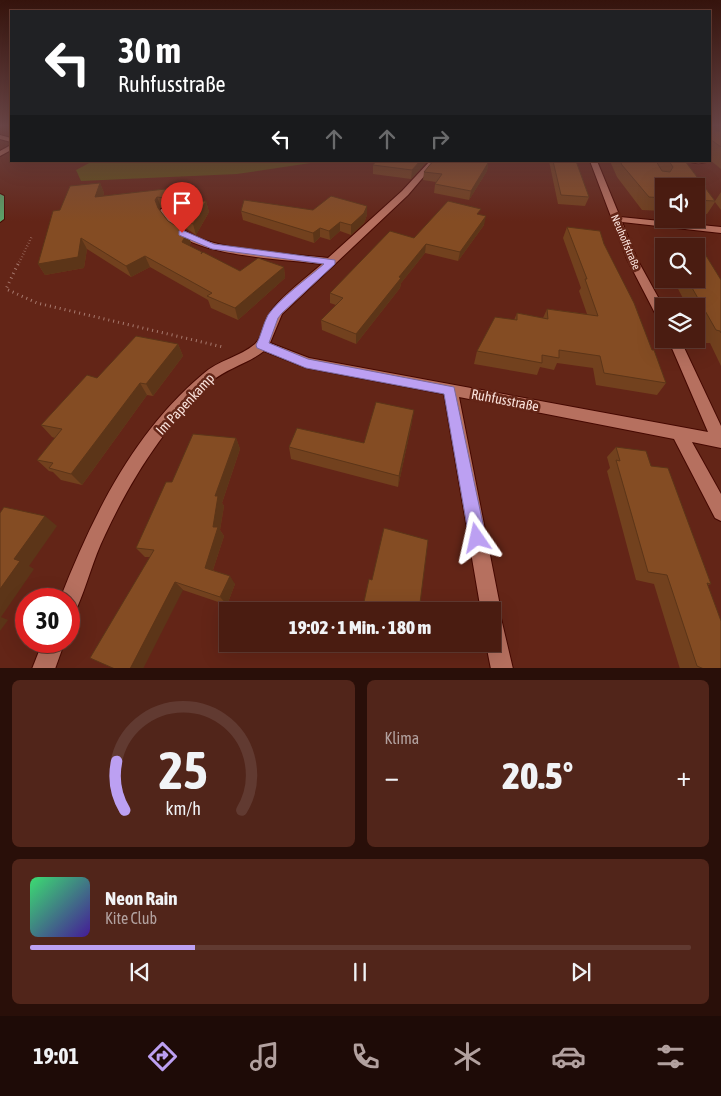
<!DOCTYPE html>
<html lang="de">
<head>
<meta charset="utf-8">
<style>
  :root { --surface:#4a1c11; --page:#51251a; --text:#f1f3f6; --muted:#b2a19f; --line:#613a31; --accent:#bca0f2 }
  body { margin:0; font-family:"Asap Condensed",sans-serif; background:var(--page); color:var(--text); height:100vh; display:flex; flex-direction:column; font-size:19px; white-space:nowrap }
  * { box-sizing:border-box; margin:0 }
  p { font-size:16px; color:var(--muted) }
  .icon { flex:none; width:28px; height:28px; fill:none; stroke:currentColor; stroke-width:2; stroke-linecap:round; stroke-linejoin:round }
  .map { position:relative; height:668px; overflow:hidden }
  .drawer { display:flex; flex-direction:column; gap:12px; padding:12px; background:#290f09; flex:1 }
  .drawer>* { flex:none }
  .top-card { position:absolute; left:10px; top:10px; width:701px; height:152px; border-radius:0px; box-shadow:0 5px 20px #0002,0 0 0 1px var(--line); background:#202124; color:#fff; overflow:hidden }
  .buttons { position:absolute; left:655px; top:178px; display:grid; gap:10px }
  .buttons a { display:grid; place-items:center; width:50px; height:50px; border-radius:0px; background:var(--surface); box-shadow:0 5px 20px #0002,0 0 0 1px var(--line); font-size:25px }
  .speed { position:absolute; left:15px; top:588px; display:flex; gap:10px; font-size:25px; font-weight:700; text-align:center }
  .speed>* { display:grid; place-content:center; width:65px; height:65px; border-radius:50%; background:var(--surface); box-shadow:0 5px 20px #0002,0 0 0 1px var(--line); line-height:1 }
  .speed .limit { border:8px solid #d22; background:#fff; color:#111 }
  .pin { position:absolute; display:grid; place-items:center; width:42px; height:42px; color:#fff; margin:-51px -21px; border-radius:50% 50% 50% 0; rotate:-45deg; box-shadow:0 0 5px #0007 }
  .pin .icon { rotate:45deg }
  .me { position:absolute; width:55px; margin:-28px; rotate:349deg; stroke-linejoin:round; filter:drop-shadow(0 0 4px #0008) }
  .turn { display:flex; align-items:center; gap:18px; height:105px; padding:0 25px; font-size:22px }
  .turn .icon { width:65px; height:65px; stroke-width:2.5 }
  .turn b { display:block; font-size:35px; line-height:42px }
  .lanes { display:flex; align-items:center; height:48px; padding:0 25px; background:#0003; justify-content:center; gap:25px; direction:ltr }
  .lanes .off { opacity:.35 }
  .big { font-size:38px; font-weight:800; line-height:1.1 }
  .drawer .card { flex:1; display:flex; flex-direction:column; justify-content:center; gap:8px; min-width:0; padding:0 18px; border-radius:8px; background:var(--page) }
  .drawer .dial { align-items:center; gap:0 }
  .dial svg { height:130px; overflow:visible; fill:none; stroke:var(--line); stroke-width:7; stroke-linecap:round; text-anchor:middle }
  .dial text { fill:var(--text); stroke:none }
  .song { display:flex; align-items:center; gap:15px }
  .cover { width:60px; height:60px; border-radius:8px; background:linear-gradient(135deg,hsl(140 70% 55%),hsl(260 70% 35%)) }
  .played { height:5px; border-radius:2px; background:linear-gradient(90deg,var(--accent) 25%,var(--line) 25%) }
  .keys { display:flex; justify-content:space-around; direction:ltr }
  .heat { display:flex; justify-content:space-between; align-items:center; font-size:28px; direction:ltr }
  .drawer .tiles { flex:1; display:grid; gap:12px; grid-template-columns:1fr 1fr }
  .card:last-child { grid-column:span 2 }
  .trip { position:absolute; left:219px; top:602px; width:282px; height:50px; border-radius:0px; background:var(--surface); box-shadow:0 5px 20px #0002,0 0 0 1px var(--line); font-weight:800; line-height:50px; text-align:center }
  .dock { display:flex; height:80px; justify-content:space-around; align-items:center; background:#1e0b07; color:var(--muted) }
  .dock .icon { width:35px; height:35px }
  .dock .selected { color:var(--accent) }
  .dock b { font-size:22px; color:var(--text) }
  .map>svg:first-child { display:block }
  .green { fill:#5f5014 }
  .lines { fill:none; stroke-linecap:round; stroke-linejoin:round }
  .minor-casing { stroke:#450800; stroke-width:2 }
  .major-casing { stroke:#450800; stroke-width:2 }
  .path-far1 { stroke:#a77a6f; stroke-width:2.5; stroke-dasharray:0.5 2.5; stroke-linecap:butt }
  .path { stroke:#a77a6f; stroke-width:3; stroke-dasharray:1 4; stroke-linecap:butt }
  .minor { fill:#b6705f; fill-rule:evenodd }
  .major { fill:#5ba269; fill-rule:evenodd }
  .wall { fill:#72411e }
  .shaded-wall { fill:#5c3518 }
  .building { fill:#844c23; stroke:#5c3518 }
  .route { fill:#bca0f2; stroke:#7a689d }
  .labels { text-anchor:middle; stroke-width:5; stroke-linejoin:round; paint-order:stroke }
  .far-street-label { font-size:11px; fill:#fae2dc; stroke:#632517 }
  .street-label { font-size:14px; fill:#fae2dc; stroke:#632517 }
</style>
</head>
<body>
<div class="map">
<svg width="721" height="669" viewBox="0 0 721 669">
  <rect width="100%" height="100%" fill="#632517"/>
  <path class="green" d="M 93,161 L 324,161 L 237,174 L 81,181 L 76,170 Z"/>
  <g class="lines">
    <defs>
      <g id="minor">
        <path d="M 0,135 L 11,138 L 11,142 L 0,139 Z"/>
        <path d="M 11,145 L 11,150 L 0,156 L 0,151 Z"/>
        <path d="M 430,161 L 437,161 L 408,195 L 282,314 L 270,343 L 309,358 L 708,432 L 668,339 L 680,339 L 721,426 L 721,448 L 692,442 L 721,494 L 721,521 L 715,518 L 674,439 L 459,397 L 501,611 L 500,614 L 513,669 L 491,669 L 486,644 L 492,644 L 492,611 L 481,611 L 444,394 L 307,368 L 264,351 C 248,364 227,368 211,382 C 166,424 131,479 105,535 C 93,559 87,586 76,610 L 69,613 L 69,599 L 60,599 C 93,515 133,433 203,374 C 218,360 240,357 255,344 C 265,335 265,320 272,310 C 285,293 306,278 322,264 C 284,259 210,257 179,235 C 171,229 164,220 160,211 L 161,209 L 167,209 C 172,217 177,224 184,230 C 211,251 293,254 328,258 L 402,191 Z"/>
        <path d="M 590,161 L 597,161 L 620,217 L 721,227 L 721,233 L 622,222 L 637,259 L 664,308 L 664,323 L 658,319 L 627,259 Z"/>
        <path d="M 688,161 L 709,161 C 704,164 693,164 688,161 Z"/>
        <path d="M 43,641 L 65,641 L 55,669 L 32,669 Z"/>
      </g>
      <path id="major" d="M 0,194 L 4,196 L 4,219 L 0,222 Z"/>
    </defs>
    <use href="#minor" class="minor-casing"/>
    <use href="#major" class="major-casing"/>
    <path class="path-far1" d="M 18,265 L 32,236"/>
    <path class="path" d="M 18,264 L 6,289 L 37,303 L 223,347"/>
    <use href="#minor" class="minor"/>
    <use href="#major" class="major"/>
  </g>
  <g class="wall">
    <path d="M 710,127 L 721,127 L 721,169 L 710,160 Z"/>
    <path d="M 427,161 L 411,179 L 373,174 L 373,165 Z"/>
    <path d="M 549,161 L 576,161 L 589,197 L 585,206 L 558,204 Z"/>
    <path d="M 610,161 L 685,161 L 715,201 L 721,192 L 721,210 L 715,202 L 707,214 L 696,213 L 696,186 L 664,186 L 664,211 L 642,210 L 617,177 Z"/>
    <path d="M 488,163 L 487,171 L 469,200 L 434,193 L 435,184 L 436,182 L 423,180 L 424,172 Z"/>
    <path d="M 100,183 L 104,193 L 103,196 L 192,186 L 195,196 L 194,202 L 206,201 L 209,212 L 196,235 L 183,226 L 169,208 L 161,207 L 159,209 L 168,221 L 187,233 L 191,243 L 189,246 L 202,253 L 240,271 L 284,267 L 285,278 L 238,320 L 211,308 L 208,300 L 150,267 L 131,277 L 87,249 L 84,268 L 45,275 L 38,264 L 60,210 Z"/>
    <path d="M 313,210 L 367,215 L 364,223 L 351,235 L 340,231 L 330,240 L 320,237 L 314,243 L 243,220 L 241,211 Z"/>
    <path d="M 480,215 L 484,225 L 458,261 L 425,253 L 401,283 L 400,288 L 356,344 L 322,330 L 321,320 L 336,305 L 330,303 L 330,293 L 414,238 Z"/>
    <path d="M 567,227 L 604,244 L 652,350 L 666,383 L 657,395 L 596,385 L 593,368 L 557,363 L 554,370 L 540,367 L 537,375 L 474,364 L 477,351 L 514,320 L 517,313 L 543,318 L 547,309 L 587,314 L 579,291 L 581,288 L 563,238 Z"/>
    <path d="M 663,238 L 697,241 L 721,280 L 721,366 L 710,343 L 706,343 L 696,324 L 696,306 L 687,306 L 676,285 L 673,284 L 670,279 L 696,279 L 696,246 L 664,246 L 664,265 L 656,249 Z"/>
    <path d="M 178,344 L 183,356 L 153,396 L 147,395 L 82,485 L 61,480 L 53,472 L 49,471 L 37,460 L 55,438 L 52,437 L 41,425 L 97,378 Z"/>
    <path d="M 412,422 L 398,487 L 291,459 L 289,447 L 364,443 Z"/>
    <path d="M 236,438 L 240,449 L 222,503 L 224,506 L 220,530 L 224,536 L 213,570 L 235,584 L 227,605 L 183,590 L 149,557 L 145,557 L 136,548 L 172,482 Z"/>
    <path d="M 616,447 L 651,466 L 711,584 L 708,585 L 721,669 L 680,669 L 654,584 L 636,580 L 607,471 L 610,468 L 607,457 Z"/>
    <path d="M 388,644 L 415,644 L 412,651 Z"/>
  </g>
  <g class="shaded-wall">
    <path d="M 420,161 L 427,161 L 411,179 L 412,170 Z"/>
    <path d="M 488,163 L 487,171 L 469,200 L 471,191 Z"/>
    <path d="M 100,183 L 104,193 L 100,207 L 95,197 Z"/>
    <path d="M 192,186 L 195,196 L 194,212 L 190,202 Z"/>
    <path d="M 157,197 L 161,207 L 158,210 L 155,200 Z"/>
    <path d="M 206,201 L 209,212 L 196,235 L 193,224 Z"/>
    <path d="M 367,206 L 367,215 L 364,223 L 351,235 L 351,225 Z"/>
    <path d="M 486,216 L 484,225 L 458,261 L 460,252 Z"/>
    <path d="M 340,222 L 340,231 L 330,240 L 329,231 Z"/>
    <path d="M 320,228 L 320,237 L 314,243 L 313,233 Z"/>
    <path d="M 187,233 L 191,243 L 185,253 L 182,242 Z"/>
    <path d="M 81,238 L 87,249 L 84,268 L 45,275 L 38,264 Z"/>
    <path d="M 426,244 L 425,253 L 401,283 L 400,288 L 356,344 L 356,334 L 399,277 Z"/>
    <path d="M 145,256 L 150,267 L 131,277 L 126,266 Z"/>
    <path d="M 284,267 L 285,278 L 238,320 L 235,308 Z"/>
    <path d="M 178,344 L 183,356 L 153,396 L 146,384 Z"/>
    <path d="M 140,383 L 147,395 L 82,485 L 71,474 Z"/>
    <path d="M 414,410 L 412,422 L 398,487 L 399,476 Z"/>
    <path d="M 236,438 L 240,449 L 222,503 L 224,506 L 220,530 L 224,536 L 211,576 L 205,568 L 213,527 L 215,496 Z"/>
    <path d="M 45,516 L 57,526 L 29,566 L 34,569 L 1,617 L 8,620 L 0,631 L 0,589 L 14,559 Z"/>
    <path d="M 230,576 L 235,584 L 227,605 L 220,597 Z"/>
    <path d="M 175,582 L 183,590 L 143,669 L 130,669 Z"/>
  </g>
  <g class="building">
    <path d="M 710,127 L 716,127 L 716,131 L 721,131 L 721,147 L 710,139 Z"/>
    <path d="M 376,161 L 420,161 L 412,170 L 373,165 Z"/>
    <path d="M 433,161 L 488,161 L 488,163 L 471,191 L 435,184 L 442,174 L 424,172 Z"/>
    <path d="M 553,161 L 576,161 L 589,197 L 561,195 Z"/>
    <path d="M 620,161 L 656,161 L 662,171 L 670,172 L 673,167 L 669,161 L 685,161 L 715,201 L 696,200 L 696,186 L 664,186 L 664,198 L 649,197 L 622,165 Z"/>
    <path d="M 100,183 L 95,197 L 192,186 L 190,202 L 206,201 L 193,224 L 179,216 L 165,198 L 157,197 L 155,200 L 158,208 L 168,221 L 187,233 L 182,242 L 202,252 L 201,254 L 203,252 L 240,271 L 258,258 L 284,267 L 235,308 L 207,296 L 212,293 L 145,256 L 126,266 L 81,238 L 78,257 L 38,264 L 53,211 L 60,210 L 70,186 Z"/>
    <path d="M 331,196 L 367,206 L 364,213 L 351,225 L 340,222 L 329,231 L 320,228 L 313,233 L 241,211 L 244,200 L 313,210 Z"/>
    <path d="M 448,201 L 481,209 L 477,214 L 486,216 L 460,252 L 426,244 L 399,277 L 401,278 L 356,334 L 321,320 L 343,298 L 330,293 L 390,231 L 414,238 Z"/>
    <path d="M 567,227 L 600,231 L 604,244 L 634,303 L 652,350 L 654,350 L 666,383 L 604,373 L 600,356 L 559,350 L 559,358 L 542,355 L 542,363 L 477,351 L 495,317 L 517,320 L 517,313 L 548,319 L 547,309 L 598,316 L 585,279 L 587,279 Z"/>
    <path d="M 663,238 L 697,241 L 721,280 L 721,333 L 720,331 L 716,330 L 687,279 L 696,279 L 696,246 L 667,246 Z"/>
    <path d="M 136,336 L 178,344 L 146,384 L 140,383 L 71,474 L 49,468 L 53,463 L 37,460 L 62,429 L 41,425 L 87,375 L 97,378 Z"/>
    <path d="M 376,402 L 414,410 L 399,476 L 289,447 L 297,428 L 364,443 Z"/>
    <path d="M 193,434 L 236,438 L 215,496 L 218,496 L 213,527 L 218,527 L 205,568 L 230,576 L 220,597 L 175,582 L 130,669 L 115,669 L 90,658 L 154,550 L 136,548 L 166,482 L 172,482 Z"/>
    <path d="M 616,447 L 646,451 L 651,466 L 668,468 L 711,584 L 707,583 L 721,621 L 721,669 L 704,669 L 697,666 L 667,575 L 648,572 L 616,460 L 620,461 Z"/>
    <path d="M 4,507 L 45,516 L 14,559 L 20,561 L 0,589 L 0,513 Z"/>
    <path d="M 384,528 L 428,540 L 419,611 L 362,611 L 369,579 L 372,580 Z"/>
  </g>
  <linearGradient id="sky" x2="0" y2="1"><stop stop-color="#36140d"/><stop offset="0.57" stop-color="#6b4647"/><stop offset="1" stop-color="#6b4647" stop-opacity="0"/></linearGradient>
  <rect width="721" height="221" fill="url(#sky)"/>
  <path class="route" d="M 182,230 L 214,244 L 335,260 L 335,264 L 282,313 L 278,318 L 269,343 L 308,359 L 454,387 L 486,538 L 483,544 L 477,546 L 471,544 L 469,538 L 444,394 L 306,368 L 257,348 L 256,345 C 261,336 263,324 268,315 C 279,299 309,277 324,264 L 212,249 L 179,235 L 179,231 Z"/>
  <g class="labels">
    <g class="far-street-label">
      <text transform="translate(626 242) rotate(67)" y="4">Neuhoffstraße</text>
    </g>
    <g class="street-label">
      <text transform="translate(505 400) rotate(11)" y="5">Ruhfusstraße</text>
      <text transform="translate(185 404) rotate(-47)" y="5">Im Papenkamp</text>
    </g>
  </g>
</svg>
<div class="buttons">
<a><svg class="icon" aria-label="sound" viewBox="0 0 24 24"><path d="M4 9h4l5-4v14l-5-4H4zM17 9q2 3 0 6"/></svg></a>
<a><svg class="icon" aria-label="search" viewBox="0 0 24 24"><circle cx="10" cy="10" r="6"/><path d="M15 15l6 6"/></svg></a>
<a><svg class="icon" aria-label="layers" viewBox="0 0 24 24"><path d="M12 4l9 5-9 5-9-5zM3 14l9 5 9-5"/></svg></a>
</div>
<div class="speed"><div class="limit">30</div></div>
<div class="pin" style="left:182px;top:233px;background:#d93025"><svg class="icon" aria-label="arrive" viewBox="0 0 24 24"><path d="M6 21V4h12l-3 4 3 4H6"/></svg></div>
<svg class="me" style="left:477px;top:538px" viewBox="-20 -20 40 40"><path d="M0-17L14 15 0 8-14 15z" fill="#bca0f2" stroke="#fff" stroke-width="4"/></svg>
<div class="trip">19:02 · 1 Min. · 180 m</div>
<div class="top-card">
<div class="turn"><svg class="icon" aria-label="left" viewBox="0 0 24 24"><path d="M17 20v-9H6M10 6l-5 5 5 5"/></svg><div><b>30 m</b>Ruhfusstraße</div></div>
<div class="lanes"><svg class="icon" aria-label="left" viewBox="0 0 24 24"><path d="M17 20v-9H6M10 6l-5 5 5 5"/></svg><svg class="icon off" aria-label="ahead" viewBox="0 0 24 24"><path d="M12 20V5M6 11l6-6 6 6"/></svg><svg class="icon off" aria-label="ahead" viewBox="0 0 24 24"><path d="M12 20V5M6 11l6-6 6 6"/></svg><svg class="icon off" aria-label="right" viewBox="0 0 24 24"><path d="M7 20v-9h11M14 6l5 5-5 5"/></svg></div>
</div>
</div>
<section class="drawer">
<div class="tiles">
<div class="card dial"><svg viewBox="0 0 100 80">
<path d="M14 69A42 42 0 1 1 86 69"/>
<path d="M14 69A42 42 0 0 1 9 39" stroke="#bca0f2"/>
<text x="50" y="56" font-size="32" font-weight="700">25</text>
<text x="50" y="72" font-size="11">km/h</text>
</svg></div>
<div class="card"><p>Klima</p>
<div class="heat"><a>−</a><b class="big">20.5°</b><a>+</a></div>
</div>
<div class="card">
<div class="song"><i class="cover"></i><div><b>Neon Rain</b><p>Kite Club</p></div></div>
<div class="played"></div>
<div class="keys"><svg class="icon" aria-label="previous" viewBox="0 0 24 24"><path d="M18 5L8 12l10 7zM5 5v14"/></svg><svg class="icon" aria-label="pause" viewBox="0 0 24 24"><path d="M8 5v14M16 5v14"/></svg><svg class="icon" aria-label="next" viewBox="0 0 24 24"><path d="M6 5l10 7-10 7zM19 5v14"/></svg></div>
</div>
</div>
</section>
<nav class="dock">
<b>19:01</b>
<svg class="icon selected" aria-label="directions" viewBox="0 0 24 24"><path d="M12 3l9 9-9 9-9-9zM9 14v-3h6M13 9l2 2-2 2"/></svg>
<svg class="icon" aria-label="music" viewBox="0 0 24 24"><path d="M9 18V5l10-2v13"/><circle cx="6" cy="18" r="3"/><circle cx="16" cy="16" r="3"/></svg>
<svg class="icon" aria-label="phone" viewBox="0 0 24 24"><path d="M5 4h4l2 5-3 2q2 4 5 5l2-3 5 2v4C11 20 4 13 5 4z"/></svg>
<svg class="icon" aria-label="climate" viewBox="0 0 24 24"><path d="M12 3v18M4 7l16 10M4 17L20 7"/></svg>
<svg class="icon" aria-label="car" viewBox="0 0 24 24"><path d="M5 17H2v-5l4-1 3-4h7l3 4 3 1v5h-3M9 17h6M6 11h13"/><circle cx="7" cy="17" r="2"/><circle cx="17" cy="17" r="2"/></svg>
<svg class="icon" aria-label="filters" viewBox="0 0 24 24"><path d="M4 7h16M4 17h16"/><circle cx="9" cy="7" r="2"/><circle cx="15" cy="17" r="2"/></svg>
</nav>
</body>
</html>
